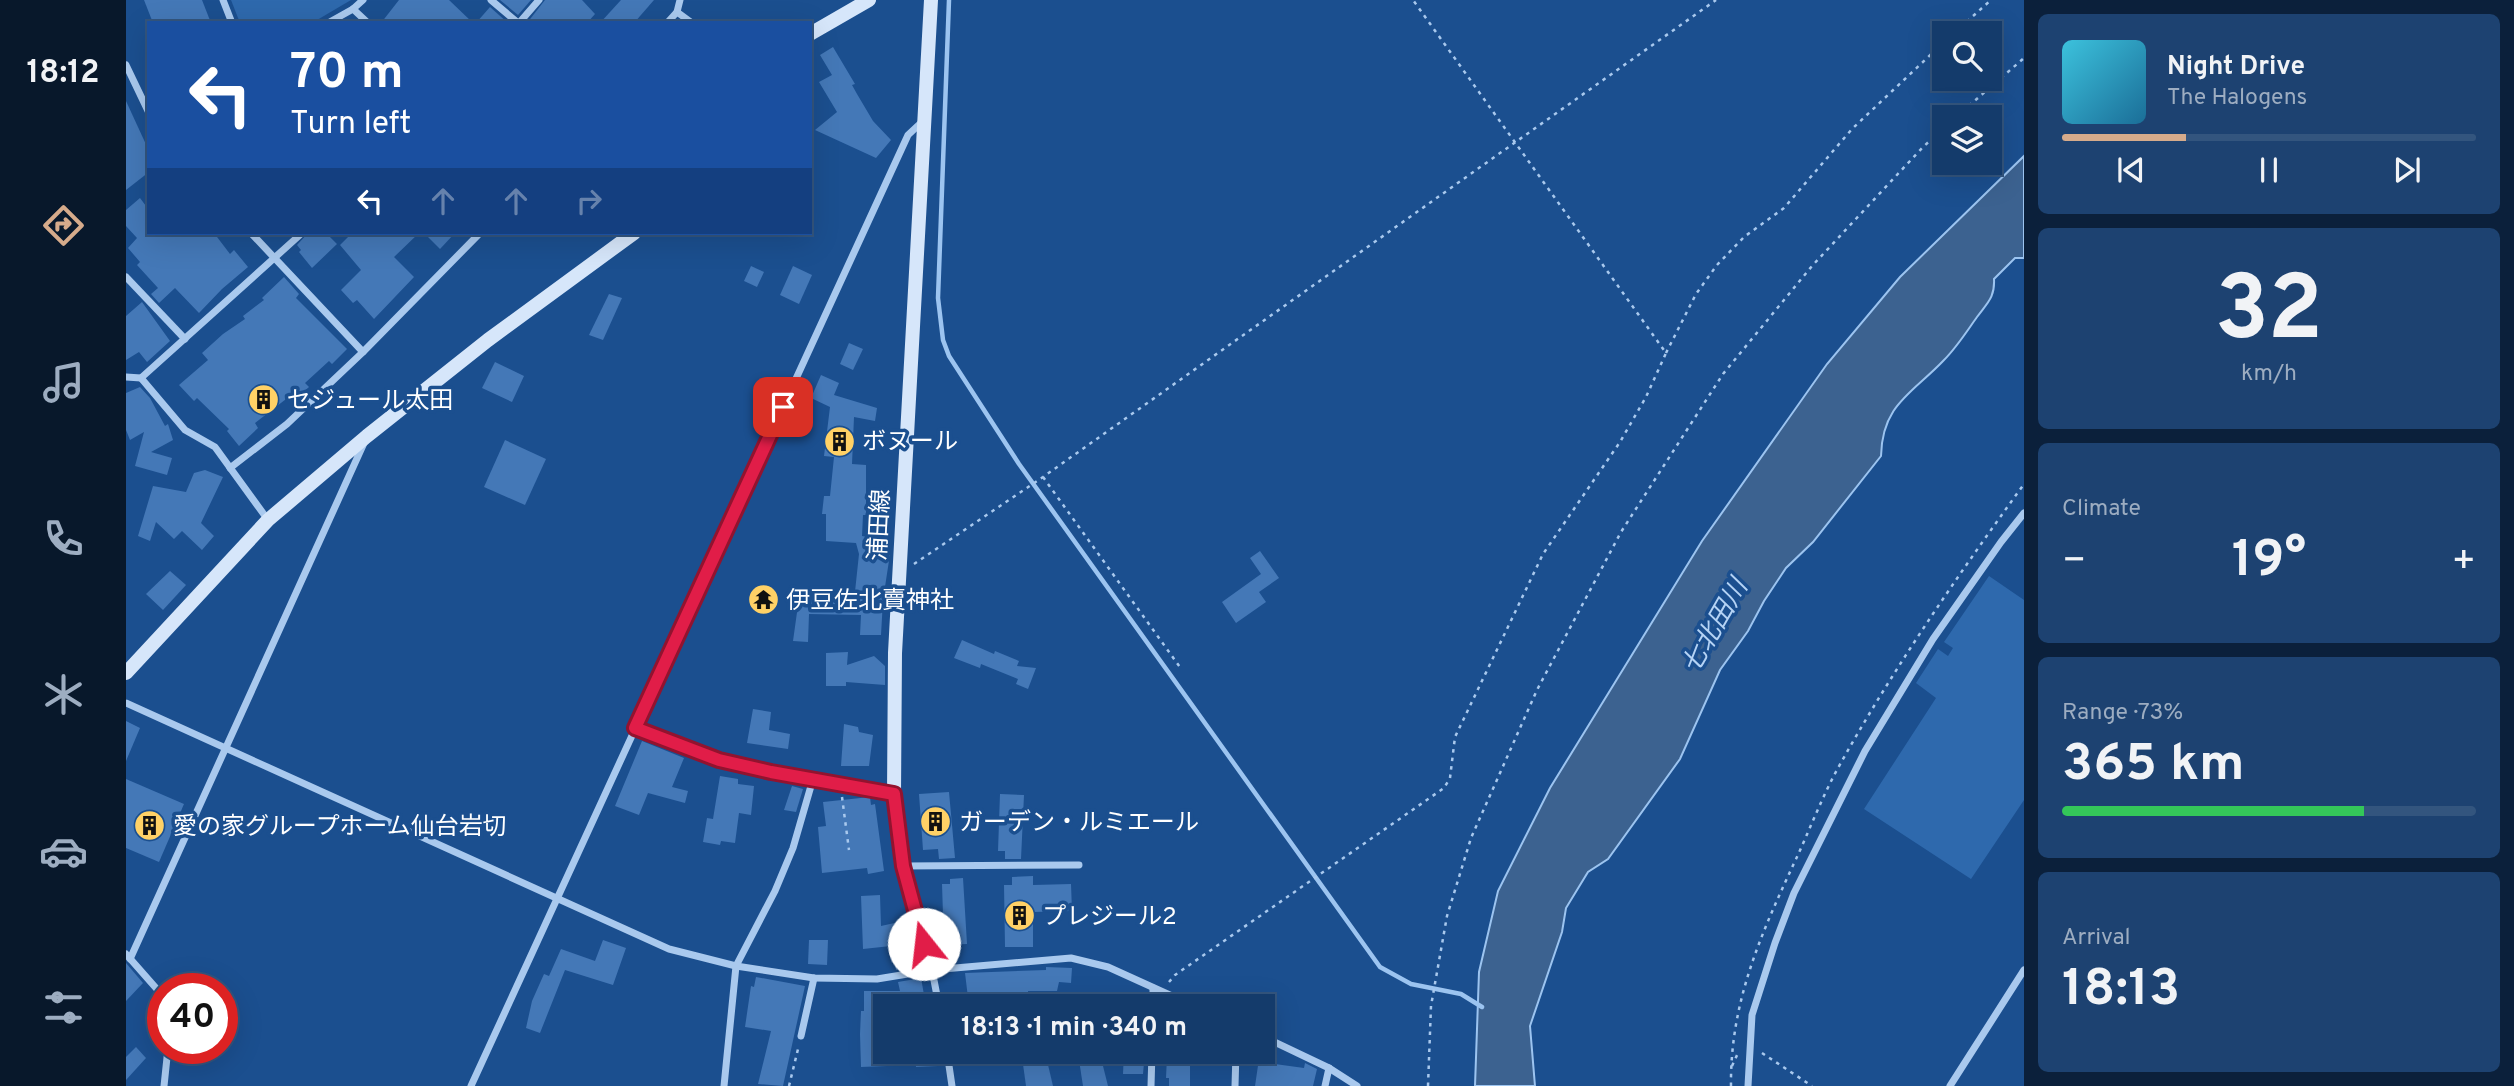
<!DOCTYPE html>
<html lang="en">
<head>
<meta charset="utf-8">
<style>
  :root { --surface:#143b6b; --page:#1d4271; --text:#f1f3f6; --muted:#9dadc1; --line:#33557e; --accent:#d6ab8b }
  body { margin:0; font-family:Overpass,"Noto Sans JP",sans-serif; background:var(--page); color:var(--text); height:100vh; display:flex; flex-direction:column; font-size:26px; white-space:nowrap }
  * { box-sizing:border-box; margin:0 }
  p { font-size:23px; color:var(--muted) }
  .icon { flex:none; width:38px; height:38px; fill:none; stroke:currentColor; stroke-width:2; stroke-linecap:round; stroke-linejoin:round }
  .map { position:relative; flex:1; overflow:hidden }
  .side { display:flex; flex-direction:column; gap:14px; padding:14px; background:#0b203b; width:490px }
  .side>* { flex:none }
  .banner { position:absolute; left:21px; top:21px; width:665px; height:214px; border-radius:0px; box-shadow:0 7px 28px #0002,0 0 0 2px var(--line); background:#1a4fa0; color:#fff; overflow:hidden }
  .buttons { position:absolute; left:1806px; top:21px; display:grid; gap:14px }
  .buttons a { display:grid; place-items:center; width:70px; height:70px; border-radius:0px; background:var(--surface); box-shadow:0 7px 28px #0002,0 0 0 2px var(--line); font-size:35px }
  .speed { position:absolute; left:21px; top:973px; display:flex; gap:14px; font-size:35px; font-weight:700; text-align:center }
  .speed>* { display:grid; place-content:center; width:91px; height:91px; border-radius:50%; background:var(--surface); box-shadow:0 7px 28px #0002,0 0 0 2px var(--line); line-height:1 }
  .speed .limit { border:10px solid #d22; background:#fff; color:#111 }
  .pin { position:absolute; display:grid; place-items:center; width:60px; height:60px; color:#fff; margin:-30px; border-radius:14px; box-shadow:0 4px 10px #0006 }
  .me { position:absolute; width:77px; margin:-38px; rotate:344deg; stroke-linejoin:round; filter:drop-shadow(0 0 5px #0008) }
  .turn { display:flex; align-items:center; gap:24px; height:147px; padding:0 28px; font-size:32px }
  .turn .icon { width:91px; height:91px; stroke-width:2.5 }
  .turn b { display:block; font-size:49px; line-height:60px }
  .lanes { display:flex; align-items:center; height:66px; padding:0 28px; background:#0003; justify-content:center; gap:35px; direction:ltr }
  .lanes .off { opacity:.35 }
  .big { font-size:52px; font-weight:700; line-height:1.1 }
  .side .card { flex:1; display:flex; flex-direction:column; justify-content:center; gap:10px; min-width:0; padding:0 24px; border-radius:10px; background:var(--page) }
  .side .dial { align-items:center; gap:0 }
  .dial b { font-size:91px; line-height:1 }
  .song { display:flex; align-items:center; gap:21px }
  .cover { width:84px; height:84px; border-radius:10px; background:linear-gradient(135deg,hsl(190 70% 55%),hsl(200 70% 35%)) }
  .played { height:7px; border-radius:4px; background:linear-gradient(90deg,var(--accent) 30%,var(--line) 30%) }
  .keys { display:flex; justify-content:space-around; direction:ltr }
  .heat { display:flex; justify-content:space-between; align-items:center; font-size:38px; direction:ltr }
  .charge { height:10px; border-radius:5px; background:linear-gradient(90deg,#34c759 73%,var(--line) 0) }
  .trip { position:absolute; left:747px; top:994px; width:402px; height:70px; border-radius:0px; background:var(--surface); box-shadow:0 7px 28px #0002,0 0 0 2px var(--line); font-weight:700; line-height:70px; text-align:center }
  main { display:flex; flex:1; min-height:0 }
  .dock { display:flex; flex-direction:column; width:126px; justify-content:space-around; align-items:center; background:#08182b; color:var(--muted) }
  .dock .icon { width:49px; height:49px }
  .dock .selected { color:var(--accent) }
  .dock b { font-size:32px; color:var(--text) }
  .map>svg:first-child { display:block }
  .green { fill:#2e69ad }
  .water { fill:#3c6290; stroke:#9cc4f0; stroke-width:2 }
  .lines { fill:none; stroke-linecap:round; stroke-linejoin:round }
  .stream { stroke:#9cc4f0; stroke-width:4.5 }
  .building { fill:#4478b7 }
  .path { stroke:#a9c9ee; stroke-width:2.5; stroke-dasharray:3.5 5; stroke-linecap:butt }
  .street { stroke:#a9c9ee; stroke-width:7 }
  .secondary { stroke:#d6e6fa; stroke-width:14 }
  .route-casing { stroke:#92132f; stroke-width:18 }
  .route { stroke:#e11d48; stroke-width:12 }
  .labels { text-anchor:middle; stroke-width:7; stroke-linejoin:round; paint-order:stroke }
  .poi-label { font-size:24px; fill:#fff; stroke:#1b4f8f; text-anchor:start }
  .street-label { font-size:24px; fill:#fff; stroke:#1b4f8f }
  .water-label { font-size:26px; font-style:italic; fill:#b5d3f5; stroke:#1b4f8f }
</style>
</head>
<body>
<main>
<nav class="dock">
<b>18:12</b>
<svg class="icon selected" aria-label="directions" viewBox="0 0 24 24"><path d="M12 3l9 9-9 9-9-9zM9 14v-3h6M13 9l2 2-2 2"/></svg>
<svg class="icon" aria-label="music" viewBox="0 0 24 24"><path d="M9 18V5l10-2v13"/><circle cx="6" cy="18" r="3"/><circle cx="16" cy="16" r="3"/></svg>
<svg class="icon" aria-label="phone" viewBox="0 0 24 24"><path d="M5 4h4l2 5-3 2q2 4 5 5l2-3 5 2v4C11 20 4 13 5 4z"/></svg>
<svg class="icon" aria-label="climate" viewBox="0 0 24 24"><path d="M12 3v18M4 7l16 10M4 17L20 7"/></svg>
<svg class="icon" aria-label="car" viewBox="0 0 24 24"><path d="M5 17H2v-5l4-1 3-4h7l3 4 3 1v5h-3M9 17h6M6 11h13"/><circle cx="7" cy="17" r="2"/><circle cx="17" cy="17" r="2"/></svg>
<svg class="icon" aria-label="filters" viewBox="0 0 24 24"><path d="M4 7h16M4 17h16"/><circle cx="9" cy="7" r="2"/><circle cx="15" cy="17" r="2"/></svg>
</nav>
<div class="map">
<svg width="1898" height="1086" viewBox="0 0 1898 1086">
  <rect width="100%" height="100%" fill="#1b4f8f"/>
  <g class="green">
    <path d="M 105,0 L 225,0 L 186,23 L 114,23 Z"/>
    <path d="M 1863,576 L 1898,600 L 1898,800 L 1845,879 L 1738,809 L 1810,698 L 1790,683 L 1812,649 L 1822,656 L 1827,648 L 1818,642 Z"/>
  </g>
  <path class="water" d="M 1898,156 L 1898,258 L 1889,258 L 1868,279 C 1869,297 1862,302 1851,317 C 1841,331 1831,347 1818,360 C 1787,393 1756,404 1755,456 L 1687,542 L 1660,568 L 1638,601 L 1622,631 L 1594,670 L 1554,759 L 1482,859 L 1462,872 L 1440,908 L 1436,932 L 1404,1026 L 1409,1086 L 1349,1086 L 1353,972 L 1372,891 L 1424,788 L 1576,541 L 1701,364 L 1774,277 Z"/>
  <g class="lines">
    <path class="stream" d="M 823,0 L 812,298 L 817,340 L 823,356 L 893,464 L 1254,967 L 1285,984 L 1335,994 L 1356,1007"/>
  </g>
  <g class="building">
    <path d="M 18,0 L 76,0 L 85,23 L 27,23 Z"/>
    <path d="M 273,0 L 323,0 L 347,23 L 255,23 Z"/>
    <path d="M 374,0 L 405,0 L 392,15 Z"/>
    <path d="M 419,0 L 456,0 L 469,14 L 461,23 L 401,23 Z"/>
    <path d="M 495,0 L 528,0 L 508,23 L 474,23 Z"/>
    <path d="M 364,7 L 382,23 L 350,23 Z"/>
    <path d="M 707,47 L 729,84 L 726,85 L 731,94 L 747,121 L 765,140 L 750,158 L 689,130 L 711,112 L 693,82 L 706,75 L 694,55 Z"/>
    <path d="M 0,101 L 23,151 L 23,172 L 0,190 Z"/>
    <path d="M 14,198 L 23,210 L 23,233 L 88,233 L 104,254 L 108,250 L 122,267 L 96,289 L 73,313 L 49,288 L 33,303 L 25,294 L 32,288 L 11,265 L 14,262 L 2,248 L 11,238 L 0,226 L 0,210 Z"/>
    <path d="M 182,233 L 200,233 L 211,244 L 186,268 L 173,252 L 175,250 L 171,245 Z"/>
    <path d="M 226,233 L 293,233 L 268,257 L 288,277 L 248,319 L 231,300 L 227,303 L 215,290 L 235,270 L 214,245 Z"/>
    <path d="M 298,233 L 329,233 L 314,249 Z"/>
    <path d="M 625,266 L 638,272 L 631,287 L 618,281 Z"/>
    <path d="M 667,266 L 686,275 L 673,304 L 654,295 Z"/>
    <path d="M 158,277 L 173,294 L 170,298 L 221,349 L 206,364 L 203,361 L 179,383 L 183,387 L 167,401 L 164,396 L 129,423 L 132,428 L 113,446 L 101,431 L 103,429 L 71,398 L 68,401 L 53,385 L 82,360 L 76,353 L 97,334 L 119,319 L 117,316 L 138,300 L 136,298 Z"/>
    <path d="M 483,294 L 496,298 L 477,340 L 463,335 Z"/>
    <path d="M 16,302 L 44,341 L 21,362 L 13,352 L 0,360 L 0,316 Z"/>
    <path d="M 723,343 L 737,349 L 727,370 L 714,364 Z"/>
    <path d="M 369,362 L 398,376 L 386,402 L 356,388 Z"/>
    <path d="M 695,375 L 713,383 L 708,395 L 751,408 L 749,421 L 728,417 L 726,464 L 740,465 L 740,515 L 737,515 L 736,536 L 747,538 L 746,552 L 764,554 L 757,600 L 755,635 L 734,635 L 735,615 L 683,614 L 682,642 L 667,641 L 673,598 L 701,603 L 701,598 L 728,601 L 733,554 L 730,543 L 700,541 L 700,514 L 696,514 L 698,496 L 704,496 L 708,457 L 698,456 L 704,407 L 685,398 Z"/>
    <path d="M 14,387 L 24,398 L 39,426 L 42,424 L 47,440 L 25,452 L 46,458 L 41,475 L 9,466 L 18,432 L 4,440 L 0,430 L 0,393 Z"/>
    <path d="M 379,440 L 420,459 L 399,505 L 358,487 Z"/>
    <path d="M 79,470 L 97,477 L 75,523 L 88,536 L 76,550 L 56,531 L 48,539 L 30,522 L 24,541 L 12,536 L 27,486 L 60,492 L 68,473 Z"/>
    <path d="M 1134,551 L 1153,578 L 1133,592 L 1140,602 L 1110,623 L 1096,602 L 1135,574 L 1124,558 Z"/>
    <path d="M 44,571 L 60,585 L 37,610 L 20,594 Z"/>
    <path d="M 836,640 L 868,654 L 869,651 L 893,661 L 891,666 L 910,668 L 902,689 L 890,684 L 892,679 L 855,664 L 854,668 L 828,658 Z"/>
    <path d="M 722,652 L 721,665 L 748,656 L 759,666 L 759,685 L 720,682 L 720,686 L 700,686 L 700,653 Z"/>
    <path d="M 627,709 L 645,712 L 643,730 L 664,734 L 662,749 L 621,743 Z"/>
    <path d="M 0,721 L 14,728 L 0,761 Z"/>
    <path d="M 718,724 L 732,727 L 733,732 L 747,735 L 743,766 L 715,766 Z"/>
    <path d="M 516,741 L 558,758 L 546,787 L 562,791 L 559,803 L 522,793 L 513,815 L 489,806 Z"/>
    <path d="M 594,776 L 612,779 L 612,784 L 628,786 L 625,815 L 613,813 L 609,843 L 595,841 L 594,845 L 577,842 L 581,818 L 587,819 Z"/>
    <path d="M 0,779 L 58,804 L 33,862 L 0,848 Z"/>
    <path d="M 666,786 L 677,789 L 670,812 L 658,810 Z"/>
    <path d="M 823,792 L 829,858 L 813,859 L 812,849 L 797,850 L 793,794 Z"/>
    <path d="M 874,794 L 898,795 L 895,859 L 879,859 L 879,851 L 872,851 Z"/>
    <path d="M 744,797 L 745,805 L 749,804 L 758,871 L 742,874 L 741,868 L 696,873 L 692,827 L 700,826 L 697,802 Z"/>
    <path d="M 907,876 L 907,885 L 945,884 L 946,911 L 907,912 L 907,947 L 879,947 L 878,885 L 886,885 L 886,877 Z"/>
    <path d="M 837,878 L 841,944 L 818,945 L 816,884 L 824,884 L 824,879 Z"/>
    <path d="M 754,895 L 755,926 L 782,920 L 793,966 L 770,970 L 765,946 L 737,949 L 735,896 Z"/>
    <path d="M 477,940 L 500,948 L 487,985 L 439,970 L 414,1033 L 400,1028 L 406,1001 L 418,974 L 423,976 L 435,949 L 469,961 Z"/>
    <path d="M 683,940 L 702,940 L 701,965 L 682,964 Z"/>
    <path d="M 0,963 L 17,983 L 0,1001 Z"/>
    <path d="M 920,967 L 946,968 L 945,983 L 933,982 L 931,991 L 902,991 L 903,1006 L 843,1006 L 839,973 L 920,970 Z"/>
    <path d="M 630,977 L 679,986 L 657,1086 L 632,1084 L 645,1031 L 619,1027 L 625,986 L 628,987 Z"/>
    <path d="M 795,978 L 800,1006 L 760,1006 L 761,1066 L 735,1067 L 734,1034 L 735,1011 L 738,1011 L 738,991 L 774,991 L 772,982 Z"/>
    <path d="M 10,1047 L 20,1058 L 0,1080 L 0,1057 Z"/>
    <path d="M 789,1052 L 811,1052 L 812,1066 L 790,1067 Z"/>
    <path d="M 919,1052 L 927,1086 L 900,1086 L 896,1057 Z"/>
    <path d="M 998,1052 L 1019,1052 L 1017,1074 L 997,1074 Z"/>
    <path d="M 1046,1052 L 1064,1052 L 1064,1086 L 1043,1086 L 1043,1078 L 1040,1078 L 1041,1056 L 1045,1056 Z"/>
    <path d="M 1134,1052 L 1150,1057 L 1149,1064 L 1178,1068 L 1179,1063 L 1191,1069 L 1187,1086 L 1129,1086 Z"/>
    <path d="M 975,1058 L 982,1086 L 957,1086 L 953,1060 Z"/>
  </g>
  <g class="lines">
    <g class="path">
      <path d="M 1828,33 L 1865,0"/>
      <path d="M 1830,117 L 1898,58"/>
      <path d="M 1540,353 L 1570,294 L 1591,265 L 1618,237 L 1658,208 L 1726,129 L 1818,42"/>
      <path d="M 917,477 L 1056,670"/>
      <path d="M 788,564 L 917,477 L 1590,0"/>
      <path d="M 716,797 L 723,850"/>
      <path d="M 1043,982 L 1049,975 L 1318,788 L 1324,778 L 1329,737 L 1417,554 L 1494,442 L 1520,397 L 1540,353 L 1287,0"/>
      <path d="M 1636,1053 L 1686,1086"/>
      <path d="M 1606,1066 L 1612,1053"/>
      <path d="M 663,1086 L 673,1045"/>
      <path d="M 1302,1086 L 1305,1006 L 1321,916 L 1345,838 L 1411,690 L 1495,532 L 1597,374 L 1686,266 L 1797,147 L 1818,128"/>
      <path d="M 1605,1086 C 1604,1002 1635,934 1670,859 C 1684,829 1696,797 1712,768 C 1767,669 1832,575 1898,484"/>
    </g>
    <g class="street">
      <path d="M 97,0 L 106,23"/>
      <path d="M 365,0 L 392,23"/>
      <path d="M 227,9 L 242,23"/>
      <path d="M 551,12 L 566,23"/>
      <path d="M 202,23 L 227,9 L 237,0"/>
      <path d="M 393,23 L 413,0"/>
      <path d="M 541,23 L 551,12 L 554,0"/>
      <path d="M 0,65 L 23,113"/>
      <path d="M 125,233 L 237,352"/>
      <path d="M 0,277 L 59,339"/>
      <path d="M 0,377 L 15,378 L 176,233"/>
      <path d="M 15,378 L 59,430 L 89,447 L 142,520"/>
      <path d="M 104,468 L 161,424 L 237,352 L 354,233"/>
      <path d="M 0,703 L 543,949 L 610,966 L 688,978 L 751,979 L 806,970 L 945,958 L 982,967 L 1068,1006"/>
      <path d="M 509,728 L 593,759 L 645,772 L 768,794"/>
      <path d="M 777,866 L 953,865"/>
      <path d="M 0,954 L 37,996"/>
      <path d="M 4,959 L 238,443"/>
      <path d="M 806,970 L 813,1006"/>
      <path d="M 1027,1006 L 1027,988"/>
      <path d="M 675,1036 L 688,978"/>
      <path d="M 1138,1037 L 1203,1068 L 1231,1086"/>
      <path d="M 821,1052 L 826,1086"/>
      <path d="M 38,1086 L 42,1048"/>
      <path d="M 345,1086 L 782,135 L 797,121"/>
      <path d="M 598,1086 L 610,966 L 649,891 L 667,848 L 687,779"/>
      <path d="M 1025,1086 L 1026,1052"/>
      <path d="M 1109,1086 L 1110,1052"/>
      <path d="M 1199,1086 L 1203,1068"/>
      <path d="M 1622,1086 L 1626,1015 L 1649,943 L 1668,893 L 1739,751 L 1807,639 L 1875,542 L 1898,513"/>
      <path d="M 1824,1086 L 1898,970"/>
    </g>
    <g class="secondary">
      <path d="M 805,0 L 769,653 L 768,794 L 777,866 L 806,970"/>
      <path d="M 684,34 L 743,0"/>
      <path d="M 0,673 L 142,520 L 241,436 L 362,340 L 508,233"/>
    </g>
  </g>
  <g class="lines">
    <defs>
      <path id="route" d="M 657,407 L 509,728 L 593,760 L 645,772 L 768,794 L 777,866 L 798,944"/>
    </defs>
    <use href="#route" class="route-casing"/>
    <use href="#route" class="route"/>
  </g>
  <defs>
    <symbol id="building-disc" viewBox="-11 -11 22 22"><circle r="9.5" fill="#ffd166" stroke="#1b4f8f"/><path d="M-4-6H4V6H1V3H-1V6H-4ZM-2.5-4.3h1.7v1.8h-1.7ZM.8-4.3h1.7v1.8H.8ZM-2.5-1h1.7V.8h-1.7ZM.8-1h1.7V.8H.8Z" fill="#111"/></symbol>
    <symbol id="temple-disc" viewBox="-11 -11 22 22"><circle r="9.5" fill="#ffd166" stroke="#1b4f8f"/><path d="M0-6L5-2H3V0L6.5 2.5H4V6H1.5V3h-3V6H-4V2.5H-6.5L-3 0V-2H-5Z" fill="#111"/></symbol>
  </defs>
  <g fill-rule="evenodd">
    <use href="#building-disc" x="120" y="382" width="35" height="35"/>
    <use href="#building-disc" x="696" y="424" width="35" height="35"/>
    <use href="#temple-disc" x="620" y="582" width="35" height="35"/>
    <use href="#building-disc" x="792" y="804" width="35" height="35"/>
    <use href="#building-disc" x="6" y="808" width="35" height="35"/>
    <use href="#building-disc" x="876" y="898" width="35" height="35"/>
  </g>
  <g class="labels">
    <g class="poi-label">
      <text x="161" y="408">セジュール太田</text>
      <text x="736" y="449">ボヌール</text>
      <text x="660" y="608">伊豆佐北賣神社</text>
      <text x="833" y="830">ガーデン・ルミエール</text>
      <text x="47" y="834">愛の家グループホーム仙台岩切</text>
      <text x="916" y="924">プレジール2</text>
    </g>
    <g class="street-label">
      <text transform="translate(753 525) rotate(-87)" y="8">浦田線</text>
    </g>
    <g class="water-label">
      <text transform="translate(1588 626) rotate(-60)" y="9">七北田川</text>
    </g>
  </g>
</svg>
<div class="buttons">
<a><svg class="icon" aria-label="search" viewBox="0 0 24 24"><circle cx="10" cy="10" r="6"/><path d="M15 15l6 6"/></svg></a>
<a><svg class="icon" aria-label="layers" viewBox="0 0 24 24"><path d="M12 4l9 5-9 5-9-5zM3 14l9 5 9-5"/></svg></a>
</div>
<div class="speed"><div class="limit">40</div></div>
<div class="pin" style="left:657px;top:407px;background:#d93025"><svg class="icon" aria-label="arrive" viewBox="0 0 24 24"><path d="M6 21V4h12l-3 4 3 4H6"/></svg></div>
<svg class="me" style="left:798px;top:944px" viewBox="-20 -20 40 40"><circle r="19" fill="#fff"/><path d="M0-13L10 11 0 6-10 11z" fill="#e11d48"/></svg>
<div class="trip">18:13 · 1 min · 340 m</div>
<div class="banner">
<div class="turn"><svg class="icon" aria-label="left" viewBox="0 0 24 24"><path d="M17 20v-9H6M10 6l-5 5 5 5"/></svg><div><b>70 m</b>Turn left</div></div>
<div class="lanes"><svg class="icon" aria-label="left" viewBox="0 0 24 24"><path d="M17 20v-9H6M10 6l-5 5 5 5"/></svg><svg class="icon off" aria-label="ahead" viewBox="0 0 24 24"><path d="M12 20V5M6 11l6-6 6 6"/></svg><svg class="icon off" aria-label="ahead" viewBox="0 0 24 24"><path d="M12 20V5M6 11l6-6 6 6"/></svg><svg class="icon off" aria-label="right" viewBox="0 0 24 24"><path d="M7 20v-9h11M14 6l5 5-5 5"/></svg></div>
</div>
</div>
<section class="side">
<div class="card">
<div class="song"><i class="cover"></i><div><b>Night Drive</b><p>The Halogens</p></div></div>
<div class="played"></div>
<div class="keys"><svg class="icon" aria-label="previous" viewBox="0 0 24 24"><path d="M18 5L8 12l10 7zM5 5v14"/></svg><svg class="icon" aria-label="pause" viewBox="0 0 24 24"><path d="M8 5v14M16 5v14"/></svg><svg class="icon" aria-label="next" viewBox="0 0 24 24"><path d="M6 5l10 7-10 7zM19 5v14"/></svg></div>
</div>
<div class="card dial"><b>32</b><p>km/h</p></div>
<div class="card"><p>Climate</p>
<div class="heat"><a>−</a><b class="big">19°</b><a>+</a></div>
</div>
<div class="card"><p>Range · 73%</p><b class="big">365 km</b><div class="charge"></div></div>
<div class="card"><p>Arrival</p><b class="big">18:13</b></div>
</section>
</main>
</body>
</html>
